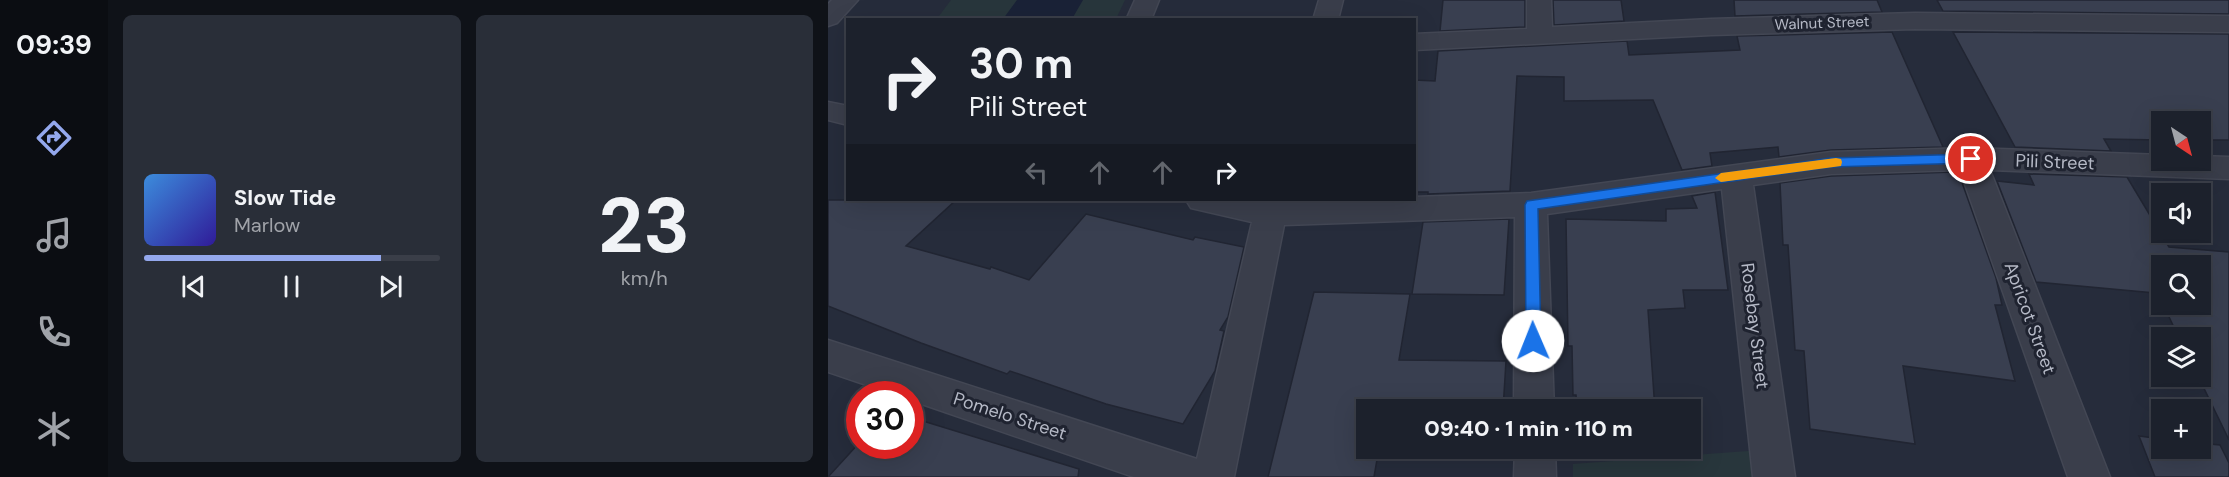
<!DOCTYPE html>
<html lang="en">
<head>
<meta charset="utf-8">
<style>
  :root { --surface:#1c212c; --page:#292e38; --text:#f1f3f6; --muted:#a0a3a9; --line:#3a3e48; --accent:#94a8ed }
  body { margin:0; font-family:"DM Sans",sans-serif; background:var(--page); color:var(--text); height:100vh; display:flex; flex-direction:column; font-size:22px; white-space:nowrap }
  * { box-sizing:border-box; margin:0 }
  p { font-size:20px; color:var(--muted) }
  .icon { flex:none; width:33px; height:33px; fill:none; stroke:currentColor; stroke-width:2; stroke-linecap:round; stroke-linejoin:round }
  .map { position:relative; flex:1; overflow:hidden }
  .drawer { display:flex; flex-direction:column; gap:15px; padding:15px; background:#0f1218; width:720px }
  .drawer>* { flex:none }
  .hud { position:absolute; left:18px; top:18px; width:570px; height:183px; border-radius:0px; box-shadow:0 6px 24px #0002,0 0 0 2px var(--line); background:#1c212c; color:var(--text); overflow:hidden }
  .needle { width:39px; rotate:144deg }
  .tools { position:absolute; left:1323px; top:111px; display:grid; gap:12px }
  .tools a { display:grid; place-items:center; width:60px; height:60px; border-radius:0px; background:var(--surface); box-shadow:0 6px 24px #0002,0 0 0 2px var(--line); font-size:30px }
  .speed { position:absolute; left:18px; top:381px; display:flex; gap:12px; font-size:30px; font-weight:700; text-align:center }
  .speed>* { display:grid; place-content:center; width:78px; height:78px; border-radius:50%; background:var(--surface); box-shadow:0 6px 24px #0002,0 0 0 2px var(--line); line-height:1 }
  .speed .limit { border:9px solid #d22; background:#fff; color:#111 }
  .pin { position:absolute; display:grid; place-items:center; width:51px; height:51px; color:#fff; margin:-26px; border:3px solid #fff; border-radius:50%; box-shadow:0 2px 6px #0007 }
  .me { position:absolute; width:66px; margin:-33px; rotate:359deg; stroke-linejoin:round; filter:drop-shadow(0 0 4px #0008) }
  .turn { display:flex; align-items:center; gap:21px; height:126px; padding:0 24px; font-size:27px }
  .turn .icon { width:78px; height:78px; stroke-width:2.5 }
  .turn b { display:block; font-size:42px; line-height:51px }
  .lanes { display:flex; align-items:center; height:57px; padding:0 24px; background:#0003; justify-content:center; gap:30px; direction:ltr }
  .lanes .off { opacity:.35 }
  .drawer .widget { flex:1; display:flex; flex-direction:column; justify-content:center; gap:9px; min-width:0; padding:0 21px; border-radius:9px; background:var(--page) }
  .drawer .dial { align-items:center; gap:0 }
  .dial b { font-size:78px; line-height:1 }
  .song { display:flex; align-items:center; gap:18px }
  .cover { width:72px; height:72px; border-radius:9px; background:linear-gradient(135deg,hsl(210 70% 55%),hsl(250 70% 35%)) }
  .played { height:6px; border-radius:3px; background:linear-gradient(90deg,var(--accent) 80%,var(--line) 80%) }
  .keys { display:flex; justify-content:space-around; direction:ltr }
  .drawer .tiles { flex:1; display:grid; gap:15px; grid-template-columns:repeat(2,1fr) }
  .trip { position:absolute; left:528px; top:399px; width:345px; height:60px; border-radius:0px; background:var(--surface); box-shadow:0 6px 24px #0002,0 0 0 2px var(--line); font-weight:800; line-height:60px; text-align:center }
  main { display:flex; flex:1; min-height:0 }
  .menu { display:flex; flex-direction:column; width:108px; justify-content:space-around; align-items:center; background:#0b0d12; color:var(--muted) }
  .menu .icon { width:42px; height:42px }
  .menu .on { color:var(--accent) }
  .menu b { font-size:27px; color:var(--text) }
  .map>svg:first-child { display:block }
  .green { fill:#28363c }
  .water { fill:#1a2237 }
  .building { fill:#393f50; stroke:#212532; stroke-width:1.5 }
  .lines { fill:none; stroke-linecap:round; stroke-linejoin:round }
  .street-casing { stroke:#434754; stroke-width:3 }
  .street { fill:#3a3e4b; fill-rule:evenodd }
  .route { fill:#1a73e8; stroke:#114b97; stroke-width:1.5 }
  .slow { fill:#f59e0b }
  .labels { text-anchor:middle; stroke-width:6; stroke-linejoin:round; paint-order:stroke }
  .far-street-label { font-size:15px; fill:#b5b9c6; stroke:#1f2330 }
  .street-label { font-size:18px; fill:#b5b9c6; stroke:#1f2330 }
</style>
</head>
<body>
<main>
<nav class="menu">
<b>09:39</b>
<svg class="icon on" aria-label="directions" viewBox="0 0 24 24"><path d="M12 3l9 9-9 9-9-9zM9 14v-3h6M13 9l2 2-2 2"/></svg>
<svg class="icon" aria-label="music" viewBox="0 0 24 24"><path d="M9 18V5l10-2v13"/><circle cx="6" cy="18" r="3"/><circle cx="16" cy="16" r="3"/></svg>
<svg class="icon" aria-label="phone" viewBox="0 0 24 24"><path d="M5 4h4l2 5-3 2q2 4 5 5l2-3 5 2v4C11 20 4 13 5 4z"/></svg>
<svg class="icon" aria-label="climate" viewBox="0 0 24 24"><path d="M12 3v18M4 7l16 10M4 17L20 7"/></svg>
</nav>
<section class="drawer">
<div class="tiles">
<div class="widget">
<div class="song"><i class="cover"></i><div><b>Slow Tide</b><p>Marlow</p></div></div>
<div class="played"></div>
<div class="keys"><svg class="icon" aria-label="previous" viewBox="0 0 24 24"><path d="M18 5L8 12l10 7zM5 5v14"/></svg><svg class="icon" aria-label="pause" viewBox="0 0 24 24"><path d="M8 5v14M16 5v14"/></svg><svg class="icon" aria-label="next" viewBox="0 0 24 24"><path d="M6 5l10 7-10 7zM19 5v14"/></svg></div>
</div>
<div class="widget dial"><b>23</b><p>km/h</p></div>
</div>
</section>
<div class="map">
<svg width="1401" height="477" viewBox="0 0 1401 477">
  <rect width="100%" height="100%" fill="#262c3b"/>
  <g class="green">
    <path d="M 123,0 L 297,0 L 288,19 L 108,20 Z"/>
    <path d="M 933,450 L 936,477 L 745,477 L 745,464 Z"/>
  </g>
  <path class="water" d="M 189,0 L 255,0 L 244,19 L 175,19 Z"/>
  <g class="building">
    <path d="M 615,0 L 697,0 L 697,27 L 612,31 Z"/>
    <path d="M 725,0 L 793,0 L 796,21 L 726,25 Z"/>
    <path d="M 906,0 L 1049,0 L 1054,12 L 907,16 Z"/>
    <path d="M 1109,0 L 1401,0 L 1401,14 L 1115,11 Z"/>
    <path d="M 1064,32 L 1115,147 L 1003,150 L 951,157 L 950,147 L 882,153 L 884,166 L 854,170 L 825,100 L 736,101 L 736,77 L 689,76 L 682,191 L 600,194 L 600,192 L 586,192 L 586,80 L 607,81 L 610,51 L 799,41 L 801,55 L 912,50 L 909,36 Z"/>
    <path d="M 1125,32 L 1401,34 L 1401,140 L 1372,140 L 1372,122 L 1334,122 L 1334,140 L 1276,139 L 1283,151 L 1187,147 Z"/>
    <path d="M 1127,172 L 1129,176 L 1132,177 L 1168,278 L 1174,305 L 1167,305 L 1187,381 L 1075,366 L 1087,444 L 982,429 L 976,351 L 967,350 L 960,245 L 955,245 L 952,183 L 1003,176 Z"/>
    <path d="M 1201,174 L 1299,177 L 1341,247 L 1401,252 L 1401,440 L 1370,376 L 1372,376 L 1372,338 L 1351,338 L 1335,304 L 1372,304 L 1372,266 L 1334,266 L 1334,302 L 1327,293 L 1208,282 L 1169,181 L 1206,185 Z"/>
    <path d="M 887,192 L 900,290 L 855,290 L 857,308 L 820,310 L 827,410 L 749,410 L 748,395 L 745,395 L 744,346 L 740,346 L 738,219 L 838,221 L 838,209 L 869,208 L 864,196 Z"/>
    <path d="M 0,200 L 128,200 L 78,246 L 162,269 L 163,267 L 201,280 L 258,214 L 365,240 L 367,237 L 416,247 L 400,317 L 392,330 L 396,331 L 387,371 L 355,424 L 278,404 L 182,371 L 179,374 L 93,343 L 0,306 Z"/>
    <path d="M 681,219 L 676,295 L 584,294 L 595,222 Z"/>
    <path d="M 486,292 L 582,294 L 571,360 L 678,361 L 675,410 L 538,410 L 538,448 L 551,448 L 546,477 L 440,477 Z"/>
    <path d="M 82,417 L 251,469 L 250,477 L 0,477 L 32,442 L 32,446 L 82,446 Z"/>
    <path d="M 1311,436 L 1334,439 L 1334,448 L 1372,448 L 1372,443 L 1392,445 L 1401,463 L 1401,477 L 1327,477 Z"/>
    <path d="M 750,448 L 831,448 L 832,455 L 750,453 Z"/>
  </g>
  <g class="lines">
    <defs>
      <g id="street">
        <path d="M 4,0 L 30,0 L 9,23 L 0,26 L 0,4 Z"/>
        <path d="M 307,0 L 331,0 L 323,20 L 298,20 Z"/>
        <path d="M 491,0 L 515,0 L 510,20 L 485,20 Z"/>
        <path d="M 699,0 L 723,0 L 724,27 L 883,19 L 1087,13 L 1401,16 L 1401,32 L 1087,29 L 883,35 L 586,50 L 586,34 L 699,29 Z"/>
        <path d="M 0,102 L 20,106 L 20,125 L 0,120 Z"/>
        <path d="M 1143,148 L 1334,155 L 1334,160 L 1372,160 L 1372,156 L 1401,157 L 1401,179 L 1162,170 L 1282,477 L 1240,477 L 1132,170 L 1003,174 L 925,185 L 967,477 L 925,477 L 894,189 L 719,214 L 726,410 L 686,410 L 687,217 L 456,225 L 406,477 L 306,477 L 82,400 L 82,394 L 65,394 L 0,372 L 0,340 L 369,459 L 424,222 L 363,208 L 358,200 L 461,200 L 461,201 L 586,200 L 586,197 L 703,193 L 1003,152 Z"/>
        <path d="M 687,448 L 727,448 L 728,477 L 686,477 Z"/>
      </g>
    </defs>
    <use href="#street" class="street-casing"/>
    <use href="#street" class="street"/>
  </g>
  <path class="route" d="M 1143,154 L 1149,159 L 1143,163 L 1003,167 L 710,209 L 713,341 L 711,346 L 705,348 L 700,346 L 698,341 L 697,205 L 699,201 L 1003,158 Z"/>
  <path class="slow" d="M 1008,158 L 1013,159 L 1014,162 L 1013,166 L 893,182 L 887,178 L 893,173 Z"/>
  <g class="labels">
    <g class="far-street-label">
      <text transform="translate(994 23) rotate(-2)" y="5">Walnut Street</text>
    </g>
    <g class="street-label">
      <text transform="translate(1227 162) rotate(2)" y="6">Pili Street</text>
      <text transform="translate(1202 318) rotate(70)" y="6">Apricot Street</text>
      <text transform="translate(927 326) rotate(83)" y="6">Rosebay Street</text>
      <text transform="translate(182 416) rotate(18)" y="6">Pomelo Street</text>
    </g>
  </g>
</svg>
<div class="tools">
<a><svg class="needle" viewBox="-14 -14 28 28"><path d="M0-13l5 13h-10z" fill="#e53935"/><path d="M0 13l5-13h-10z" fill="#a0a3a9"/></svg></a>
<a><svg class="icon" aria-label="sound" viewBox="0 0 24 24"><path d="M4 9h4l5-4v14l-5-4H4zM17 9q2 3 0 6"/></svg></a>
<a><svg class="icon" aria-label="search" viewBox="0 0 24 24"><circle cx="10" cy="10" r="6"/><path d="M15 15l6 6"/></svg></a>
<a><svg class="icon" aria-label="layers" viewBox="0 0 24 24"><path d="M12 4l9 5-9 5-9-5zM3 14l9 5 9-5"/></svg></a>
<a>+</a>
</div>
<div class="speed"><div class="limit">30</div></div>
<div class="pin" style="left:1143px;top:159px;background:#d93025"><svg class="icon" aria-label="arrive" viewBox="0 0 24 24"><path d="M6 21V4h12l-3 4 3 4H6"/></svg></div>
<svg class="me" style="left:705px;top:341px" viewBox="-20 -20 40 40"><circle r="19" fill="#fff"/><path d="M0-13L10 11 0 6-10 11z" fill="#1a73e8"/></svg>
<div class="trip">09:40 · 1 min · 110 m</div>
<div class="hud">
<div class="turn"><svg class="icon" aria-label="right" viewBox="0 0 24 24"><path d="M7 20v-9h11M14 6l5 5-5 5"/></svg><div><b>30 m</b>Pili Street</div></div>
<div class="lanes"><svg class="icon off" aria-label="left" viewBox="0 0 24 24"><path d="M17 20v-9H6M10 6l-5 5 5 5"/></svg><svg class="icon off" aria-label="ahead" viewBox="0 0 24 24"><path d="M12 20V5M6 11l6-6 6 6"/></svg><svg class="icon off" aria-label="ahead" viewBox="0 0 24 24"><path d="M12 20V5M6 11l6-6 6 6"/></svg><svg class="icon" aria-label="right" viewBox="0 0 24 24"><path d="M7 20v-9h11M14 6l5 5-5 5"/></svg></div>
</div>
</div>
</main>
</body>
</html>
